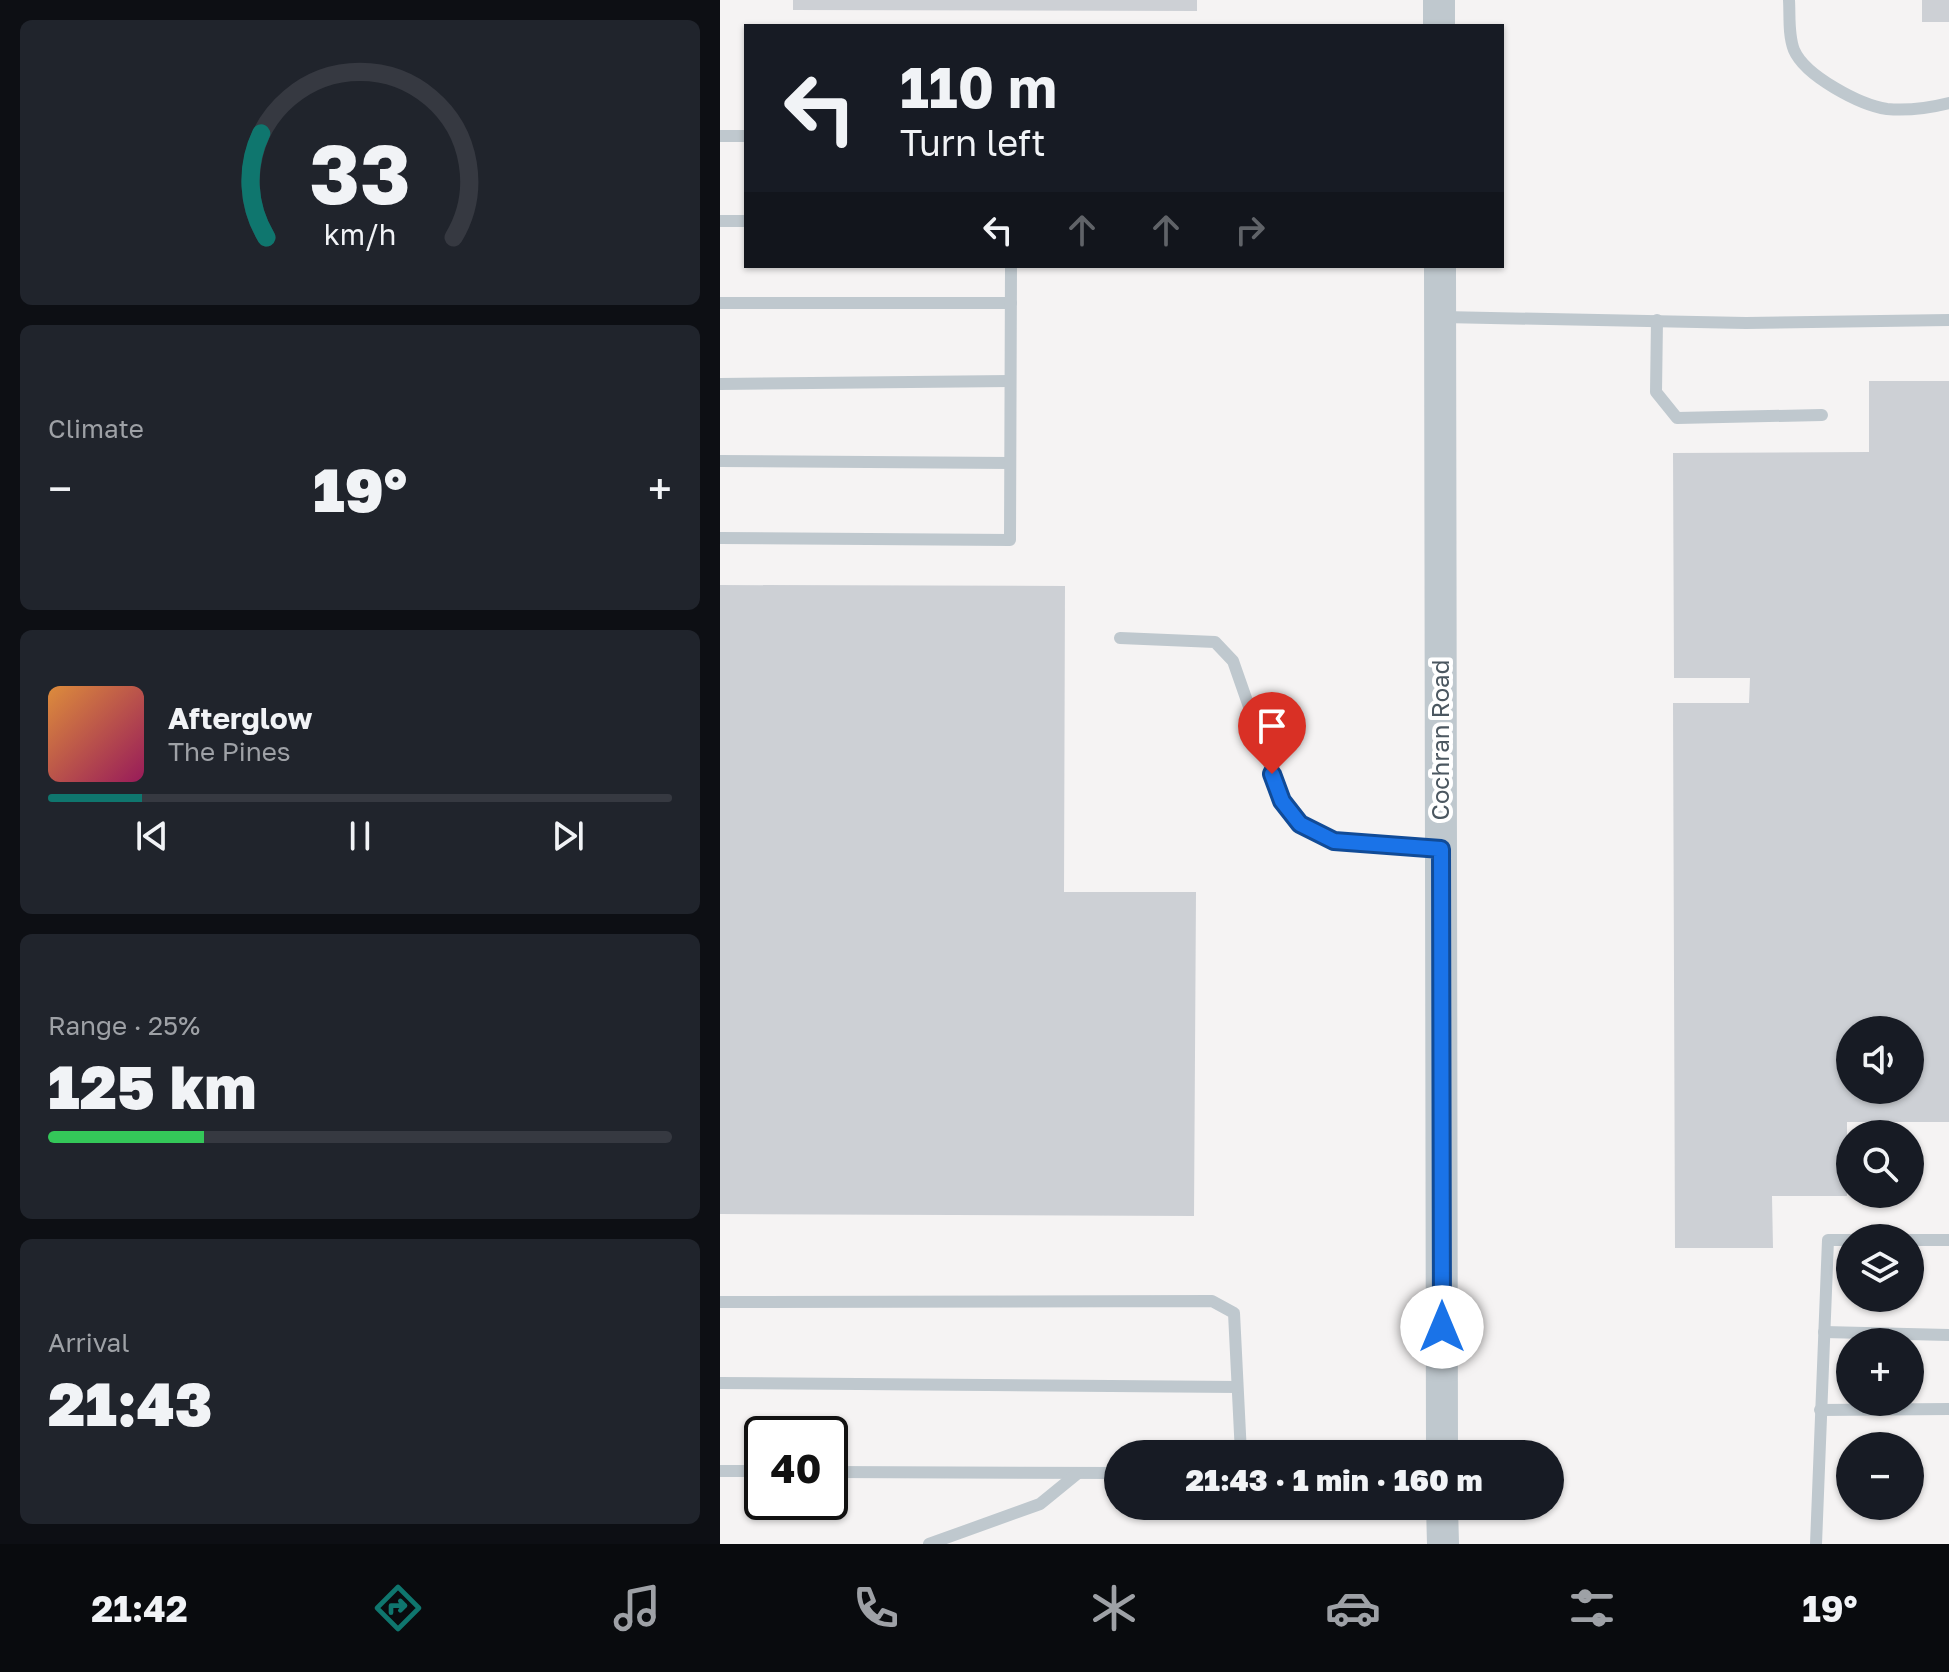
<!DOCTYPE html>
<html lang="en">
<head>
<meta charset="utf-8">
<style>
  :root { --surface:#171b24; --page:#20242c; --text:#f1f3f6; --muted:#9ea1a6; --line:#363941; --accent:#0f766e }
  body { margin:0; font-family:"Golos Text",sans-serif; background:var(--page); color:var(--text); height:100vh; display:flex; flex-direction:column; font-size:30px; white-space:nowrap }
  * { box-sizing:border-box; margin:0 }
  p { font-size:26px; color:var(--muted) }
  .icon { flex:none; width:44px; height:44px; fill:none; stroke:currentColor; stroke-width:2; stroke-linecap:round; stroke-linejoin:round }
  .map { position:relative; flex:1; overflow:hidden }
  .drawer { display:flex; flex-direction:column; gap:20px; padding:20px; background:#0d0f14; width:720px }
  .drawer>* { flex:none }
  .top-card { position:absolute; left:24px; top:24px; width:760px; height:244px; border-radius:0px; box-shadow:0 2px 6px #0004; background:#171b24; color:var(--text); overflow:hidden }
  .fabs { position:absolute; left:1116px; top:1016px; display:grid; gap:16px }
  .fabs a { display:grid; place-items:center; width:88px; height:88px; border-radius:50%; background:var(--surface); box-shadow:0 2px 6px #0004; font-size:40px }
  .speed { position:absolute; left:24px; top:1416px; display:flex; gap:16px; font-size:40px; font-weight:700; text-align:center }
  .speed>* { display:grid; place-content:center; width:104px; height:104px; border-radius:50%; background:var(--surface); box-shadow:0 2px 6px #0004; line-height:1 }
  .speed .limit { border:4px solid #111; border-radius:12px; background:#fff; color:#111 }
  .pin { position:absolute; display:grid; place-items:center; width:68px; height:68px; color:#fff; margin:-82px -34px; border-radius:50% 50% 50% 0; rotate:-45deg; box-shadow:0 0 8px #0007 }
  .pin .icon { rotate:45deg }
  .me { position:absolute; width:88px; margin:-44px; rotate:0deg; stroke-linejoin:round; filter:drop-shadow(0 0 6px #0008) }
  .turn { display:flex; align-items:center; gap:28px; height:168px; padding:0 24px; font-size:36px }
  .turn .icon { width:104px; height:104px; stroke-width:2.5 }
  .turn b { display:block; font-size:56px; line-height:68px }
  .lanes { display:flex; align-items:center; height:76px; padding:0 24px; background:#0003; justify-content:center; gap:40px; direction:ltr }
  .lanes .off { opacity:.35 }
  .big { font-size:60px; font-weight:800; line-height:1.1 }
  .drawer .widget { flex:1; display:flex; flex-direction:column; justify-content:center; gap:12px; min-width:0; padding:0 28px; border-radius:12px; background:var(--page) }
  .drawer .dial { align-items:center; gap:0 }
  .dial svg { height:208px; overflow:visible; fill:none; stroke:var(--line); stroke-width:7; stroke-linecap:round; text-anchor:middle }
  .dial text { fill:var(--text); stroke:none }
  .song { display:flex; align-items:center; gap:24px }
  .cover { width:96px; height:96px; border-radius:12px; background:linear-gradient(135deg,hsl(30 70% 55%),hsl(330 70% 35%)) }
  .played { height:8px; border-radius:4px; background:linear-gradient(90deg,var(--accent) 15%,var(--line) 15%) }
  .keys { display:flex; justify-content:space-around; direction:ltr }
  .heat { display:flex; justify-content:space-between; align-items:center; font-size:44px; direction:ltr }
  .charge { height:12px; border-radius:6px; background:linear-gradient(90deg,#34c759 25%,var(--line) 0) }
  .trip { position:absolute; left:384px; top:1440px; width:460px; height:80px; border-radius:40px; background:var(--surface); box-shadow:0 2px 6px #0004; font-weight:800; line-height:80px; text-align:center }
  .menu { display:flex; height:128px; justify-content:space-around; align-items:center; background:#090b0e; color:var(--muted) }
  .menu .icon { width:56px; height:56px }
  .menu .active { color:var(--accent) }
  .menu b { font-size:36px; color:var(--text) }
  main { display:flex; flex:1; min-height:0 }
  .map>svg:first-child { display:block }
  .building { fill:#cdd0d5; fill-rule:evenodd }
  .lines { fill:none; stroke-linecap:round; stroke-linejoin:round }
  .service { stroke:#bfc8ce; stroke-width:12 }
  .tertiary { stroke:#bfc8ce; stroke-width:32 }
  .route-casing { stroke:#114b97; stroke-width:20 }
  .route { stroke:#1a73e8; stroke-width:14 }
  .labels { text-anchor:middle; stroke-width:8; stroke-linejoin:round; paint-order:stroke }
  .street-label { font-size:24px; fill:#4b5760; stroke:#fff }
</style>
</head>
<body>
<main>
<section class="drawer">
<div class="widget dial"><svg viewBox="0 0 100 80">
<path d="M14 69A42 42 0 1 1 86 69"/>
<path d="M14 69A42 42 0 0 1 12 29" stroke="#0f766e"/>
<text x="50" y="56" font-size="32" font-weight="700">33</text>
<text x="50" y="72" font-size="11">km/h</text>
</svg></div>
<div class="widget"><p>Climate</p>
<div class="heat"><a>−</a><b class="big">19°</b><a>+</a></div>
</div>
<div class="widget">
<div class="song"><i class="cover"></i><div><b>Afterglow</b><p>The Pines</p></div></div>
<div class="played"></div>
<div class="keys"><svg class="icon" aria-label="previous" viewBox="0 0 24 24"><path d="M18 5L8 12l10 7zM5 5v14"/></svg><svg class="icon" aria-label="pause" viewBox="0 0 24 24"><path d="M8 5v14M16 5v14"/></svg><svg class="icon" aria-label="next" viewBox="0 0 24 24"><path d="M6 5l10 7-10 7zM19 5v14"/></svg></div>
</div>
<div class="widget"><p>Range · 25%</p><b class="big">125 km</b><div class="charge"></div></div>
<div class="widget"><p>Arrival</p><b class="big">21:43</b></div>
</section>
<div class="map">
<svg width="1229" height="1544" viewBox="0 0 1229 1544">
  <rect width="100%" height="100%" fill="#f5f3f3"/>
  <g class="building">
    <path d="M 73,0 L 477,0 L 477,11 L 73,10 Z"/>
    <rect x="1202" y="0" width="27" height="22"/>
    <path d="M 1149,381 L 1229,381 L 1229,1122 L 1127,1122 L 1127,1196 L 1052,1196 L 1053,1248 L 955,1248 L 953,703 L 1029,703 L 1030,678 L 954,678 L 953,453 L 1149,452 ZM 1130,1030 L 1190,1030 L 1190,1090 L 1130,1090 Z"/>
    <path d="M 0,585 L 345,586 L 344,892 L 476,892 L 474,1216 L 0,1214 Z"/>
  </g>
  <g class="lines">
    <g class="service">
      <path d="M 1069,0 C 1070,15 1068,35 1074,50 C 1085,76 1140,105 1167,109 C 1188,111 1209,108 1229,103"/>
      <path d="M 0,136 L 26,136"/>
      <path d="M 0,221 L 26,221"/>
      <path d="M 0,303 L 291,303"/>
      <path d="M 723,317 L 1026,323 L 1229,320"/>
      <path d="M 937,320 L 936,392 L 957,418 L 1102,415"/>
      <path d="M 0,384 L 290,381"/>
      <path d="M 0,461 L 290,463"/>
      <path d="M 0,538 L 290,540 L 291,266"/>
      <path d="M 400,638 L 495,642 L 513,661 L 562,801 L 580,824 L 614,841 L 718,849"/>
      <path d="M 1190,1240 L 1229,1240"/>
      <path d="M 0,1302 L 492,1301 L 514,1313 L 521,1454"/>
      <path d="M 1104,1332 L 1229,1335"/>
      <path d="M 0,1383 L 517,1387"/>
      <path d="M 1100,1410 L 1229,1409"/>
      <path d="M 0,1471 L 42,1471"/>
      <path d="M 110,1472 L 398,1473"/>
      <path d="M 209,1544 L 320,1504 L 358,1473"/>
      <path d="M 1096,1544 L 1108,1240 L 1130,1240"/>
    </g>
    <g class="tertiary">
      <path d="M 719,0 L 719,26"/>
      <path d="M 720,266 L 722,1454"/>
      <path d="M 722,1506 L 723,1544"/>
    </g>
  </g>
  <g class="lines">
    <defs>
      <path id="route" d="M 552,774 L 562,801 L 580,824 L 614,841 L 721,849 L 722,1327"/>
    </defs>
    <use href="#route" class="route-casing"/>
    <use href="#route" class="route"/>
  </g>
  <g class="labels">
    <g class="street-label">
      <text transform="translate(721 740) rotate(-90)" y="8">Cochran Road</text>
    </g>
  </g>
</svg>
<div class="fabs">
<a><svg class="icon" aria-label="sound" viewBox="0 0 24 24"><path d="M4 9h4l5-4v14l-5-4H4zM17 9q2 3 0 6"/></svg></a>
<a><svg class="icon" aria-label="search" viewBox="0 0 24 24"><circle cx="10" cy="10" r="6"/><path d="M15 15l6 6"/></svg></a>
<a><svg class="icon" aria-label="layers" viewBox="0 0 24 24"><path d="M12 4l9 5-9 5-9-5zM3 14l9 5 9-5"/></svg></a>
<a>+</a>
<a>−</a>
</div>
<div class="speed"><div class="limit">40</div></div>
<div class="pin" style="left:552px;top:774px;background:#d93025"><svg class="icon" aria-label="arrive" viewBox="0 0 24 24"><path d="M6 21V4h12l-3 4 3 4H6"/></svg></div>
<svg class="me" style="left:722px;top:1327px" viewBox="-20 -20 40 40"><circle r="19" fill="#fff"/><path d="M0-13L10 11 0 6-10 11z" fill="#1a73e8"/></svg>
<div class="trip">21:43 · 1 min · 160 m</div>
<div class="top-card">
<div class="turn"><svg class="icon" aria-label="left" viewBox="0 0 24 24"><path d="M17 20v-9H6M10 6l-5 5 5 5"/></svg><div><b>110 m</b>Turn left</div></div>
<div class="lanes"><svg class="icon" aria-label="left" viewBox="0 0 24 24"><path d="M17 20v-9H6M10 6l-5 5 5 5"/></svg><svg class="icon off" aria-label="ahead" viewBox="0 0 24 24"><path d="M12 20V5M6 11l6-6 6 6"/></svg><svg class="icon off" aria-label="ahead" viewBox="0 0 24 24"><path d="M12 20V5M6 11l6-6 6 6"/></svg><svg class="icon off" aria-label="right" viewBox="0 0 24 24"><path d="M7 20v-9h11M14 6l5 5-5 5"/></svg></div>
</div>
</div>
</main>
<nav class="menu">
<b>21:42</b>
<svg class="icon active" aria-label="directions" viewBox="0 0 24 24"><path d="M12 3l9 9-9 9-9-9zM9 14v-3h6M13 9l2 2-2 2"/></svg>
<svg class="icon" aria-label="music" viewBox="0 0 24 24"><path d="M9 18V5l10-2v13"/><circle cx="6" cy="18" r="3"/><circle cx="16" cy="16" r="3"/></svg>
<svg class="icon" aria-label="phone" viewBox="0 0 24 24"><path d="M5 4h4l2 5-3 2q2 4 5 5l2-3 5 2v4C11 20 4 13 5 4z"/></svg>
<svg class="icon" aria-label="climate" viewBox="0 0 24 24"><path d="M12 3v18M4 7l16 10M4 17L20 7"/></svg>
<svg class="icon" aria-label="car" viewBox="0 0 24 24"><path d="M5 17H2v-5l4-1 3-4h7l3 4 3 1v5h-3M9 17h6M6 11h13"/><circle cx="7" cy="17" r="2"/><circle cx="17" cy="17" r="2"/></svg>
<svg class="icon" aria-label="filters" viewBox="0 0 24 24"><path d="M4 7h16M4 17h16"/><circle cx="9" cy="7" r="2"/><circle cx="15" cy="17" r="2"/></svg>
<b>19°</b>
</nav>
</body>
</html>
